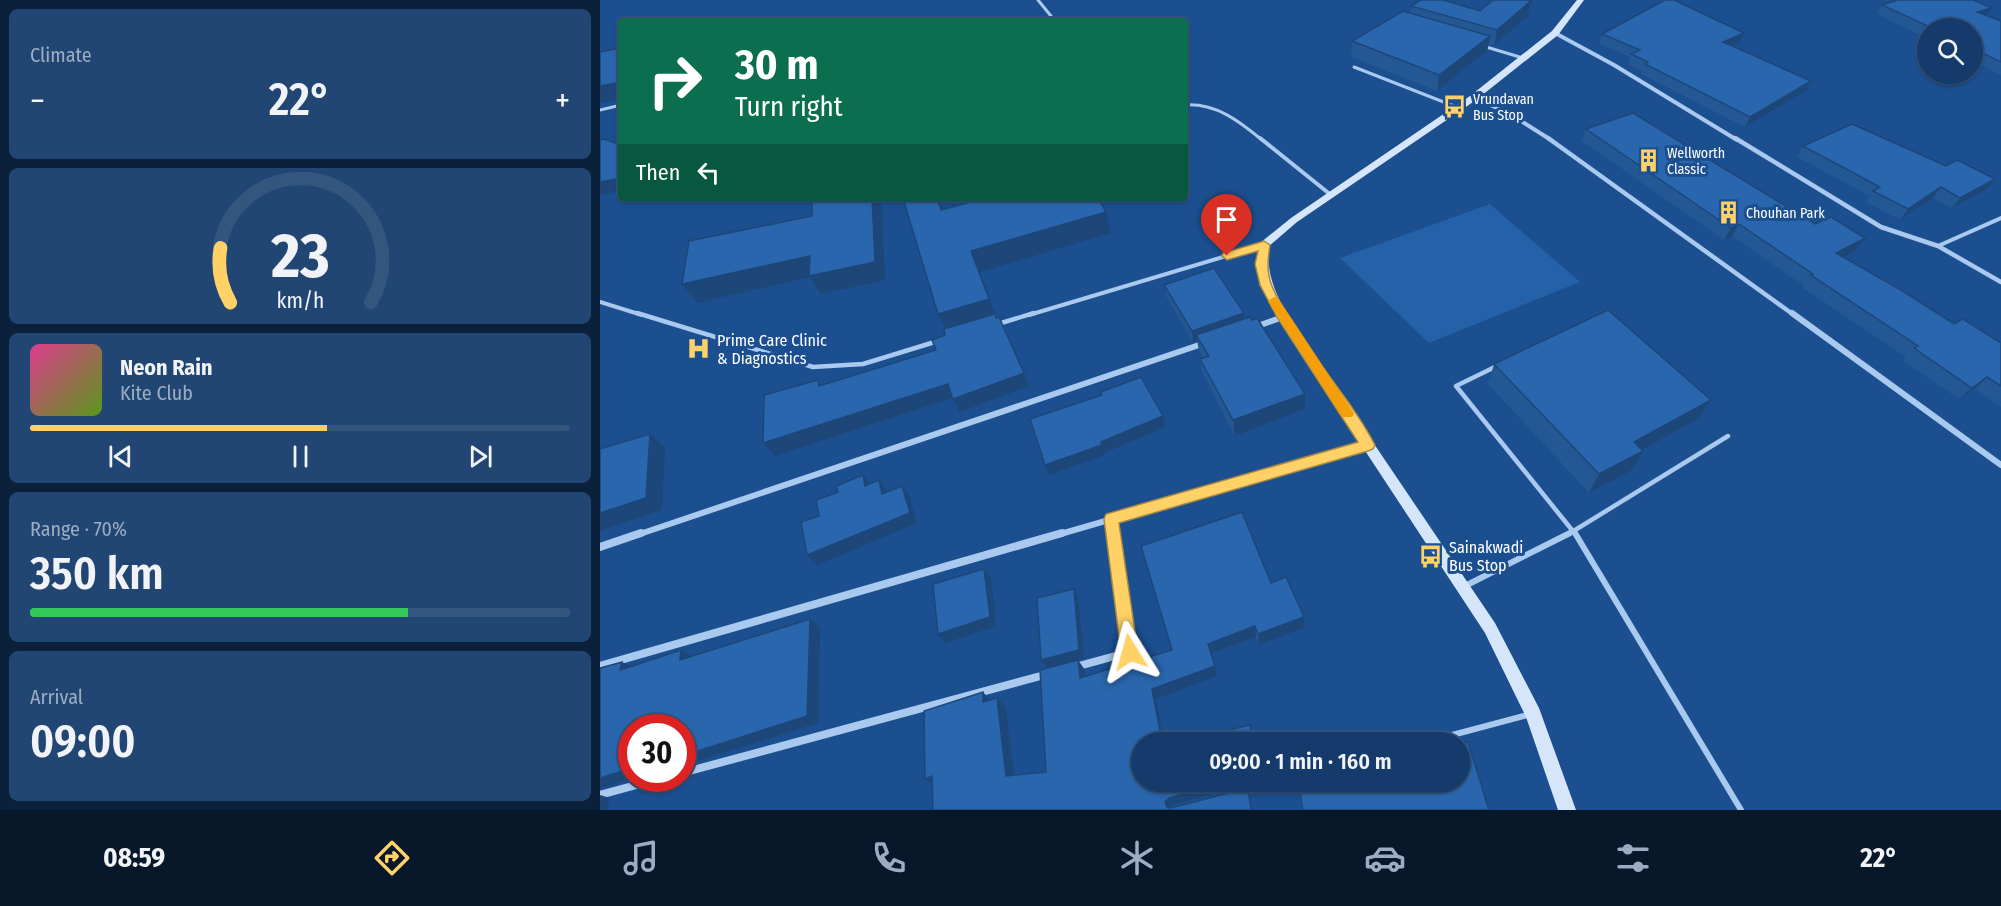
<!DOCTYPE html>
<html lang="en">
<head>
<meta charset="utf-8">
<style>
  :root { --surface:#143b6b; --page:#214673; --text:#f1f3f6; --muted:#9dadc1; --line:#33557e; --accent:#ffd166 }
  body { margin:0; font-family:"Fira Sans Condensed",sans-serif; background:var(--page); color:var(--text); height:100vh; display:flex; flex-direction:column; font-size:22px; white-space:nowrap }
  * { box-sizing:border-box; margin:0 }
  p { font-size:20px; color:var(--muted) }
  .icon { flex:none; width:33px; height:33px; fill:none; stroke:currentColor; stroke-width:2; stroke-linecap:round; stroke-linejoin:round }
  .map { position:relative; flex:1; overflow:hidden }
  .panel { display:flex; flex-direction:column; gap:9px; padding:9px; background:#0b203b; width:600px }
  .panel>* { flex:none }
  .top-card { position:absolute; left:18px; top:18px; width:570px; height:183px; border-radius:6px; box-shadow:0 2px 4px #0004,0 0 0 2px var(--line); background:#0b6e4f; color:#fff; overflow:hidden }
  .controls { position:absolute; left:1317px; top:18px; display:grid; gap:12px }
  .controls a { display:grid; place-items:center; width:66px; height:66px; border-radius:50%; background:var(--surface); box-shadow:0 2px 4px #0004,0 0 0 2px var(--line); font-size:30px }
  .speed { position:absolute; left:18px; top:714px; display:flex; gap:12px; font-size:30px; font-weight:700; text-align:center }
  .speed>* { display:grid; place-content:center; width:78px; height:78px; border-radius:50%; background:var(--surface); box-shadow:0 2px 4px #0004,0 0 0 2px var(--line); line-height:1 }
  .speed .limit { border:9px solid #d22; background:#fff; color:#111 }
  .pin { position:absolute; display:grid; place-items:center; width:51px; height:51px; color:#fff; margin:-62px -26px; border-radius:50% 50% 50% 0; rotate:-45deg; box-shadow:0 0 6px #0007 }
  .pin .icon { rotate:45deg }
  .me { position:absolute; width:66px; margin:-33px; rotate:352deg; stroke-linejoin:round; filter:drop-shadow(0 0 4px #0008) }
  .turn { display:flex; align-items:center; gap:21px; height:126px; padding:0 18px; font-size:27px }
  .turn .icon { width:78px; height:78px; stroke-width:2.5 }
  .turn b { display:block; font-size:42px; line-height:51px }
  .then { display:flex; align-items:center; height:57px; padding:0 18px; background:#0003; gap:12px; font-size:22px }
  .big { font-size:45px; font-weight:600; line-height:1.1 }
  .panel .widget { flex:1; display:flex; flex-direction:column; justify-content:center; gap:9px; min-width:0; padding:0 21px; border-radius:9px; background:var(--page) }
  .panel .dial { align-items:center; gap:0 }
  .dial svg { height:156px; overflow:visible; fill:none; stroke:var(--line); stroke-width:7; stroke-linecap:round; text-anchor:middle }
  .dial text { fill:var(--text); stroke:none }
  .song { display:flex; align-items:center; gap:18px }
  .cover { width:72px; height:72px; border-radius:9px; background:linear-gradient(135deg,hsl(330 70% 55%),hsl(90 70% 35%)) }
  .played { height:6px; border-radius:3px; background:linear-gradient(90deg,var(--accent) 55%,var(--line) 55%) }
  .keys { display:flex; justify-content:space-around; direction:ltr }
  .heat { display:flex; justify-content:space-between; align-items:center; font-size:33px; direction:ltr }
  .charge { height:9px; border-radius:4px; background:linear-gradient(90deg,#34c759 70%,var(--line) 0) }
  .trip { position:absolute; left:531px; top:732px; width:339px; height:60px; border-radius:30px; background:var(--surface); box-shadow:0 2px 4px #0004,0 0 0 2px var(--line); font-weight:600; line-height:60px; text-align:center }
  .tab-bar { display:flex; height:96px; justify-content:space-around; align-items:center; background:#08182b; color:var(--muted) }
  .tab-bar .icon { width:42px; height:42px }
  .tab-bar .active { color:var(--accent) }
  .tab-bar b { font-size:27px; color:var(--text) }
  main { display:flex; flex:1; min-height:0 }
  .map>svg:first-child { display:block }
  .green { fill:#2461a8 }
  .lines { fill:none; stroke-linecap:round; stroke-linejoin:round }
  .lane-far3 { stroke:#a9c9ee; stroke-width:3 }
  .lane-far2 { stroke:#a9c9ee; stroke-width:4 }
  .lane-far1 { stroke:#a9c9ee; stroke-width:4.5 }
  .lane { stroke:#a9c9ee; stroke-width:6 }
  .street-far3 { stroke:#a9c9ee; stroke-width:4 }
  .street-far2 { stroke:#a9c9ee; stroke-width:4.5 }
  .street-far1 { stroke:#a9c9ee; stroke-width:6 }
  .street { stroke:#a9c9ee; stroke-width:8 }
  .secondary { fill:#d6e6fa; fill-rule:evenodd }
  .wall { fill:#245895 }
  .shaded-wall { fill:#1d4779 }
  .building { fill:#2a66ad; stroke:#1d4779; stroke-width:1.5 }
  .route { fill:#ffd166; stroke:#a68842; stroke-width:1.5 }
  .slow { fill:#f59e0b }
  .labels { text-anchor:middle; stroke-width:6; stroke-linejoin:round; paint-order:stroke }
  .far-poi-label { font-size:14px; fill:#fff; stroke:#1b4f8f; text-anchor:start }
  .poi-label { font-size:16px; fill:#fff; stroke:#1b4f8f; text-anchor:start }
</style>
</head>
<body>
<main>
<section class="panel">
<div class="widget"><p>Climate</p>
<div class="heat"><a>−</a><b class="big">22°</b><a>+</a></div>
</div>
<div class="widget dial"><svg viewBox="0 0 100 80">
<path d="M14 69A42 42 0 1 1 86 69"/>
<path d="M14 69A42 42 0 0 1 9 41" stroke="#ffd166"/>
<text x="50" y="56" font-size="32" font-weight="700">23</text>
<text x="50" y="72" font-size="11">km/h</text>
</svg></div>
<div class="widget">
<div class="song"><i class="cover"></i><div><b>Neon Rain</b><p>Kite Club</p></div></div>
<div class="played"></div>
<div class="keys"><svg class="icon" aria-label="previous" viewBox="0 0 24 24"><path d="M18 5L8 12l10 7zM5 5v14"/></svg><svg class="icon" aria-label="pause" viewBox="0 0 24 24"><path d="M8 5v14M16 5v14"/></svg><svg class="icon" aria-label="next" viewBox="0 0 24 24"><path d="M6 5l10 7-10 7zM19 5v14"/></svg></div>
</div>
<div class="widget"><p>Range · 70%</p><b class="big">350 km</b><div class="charge"></div></div>
<div class="widget"><p>Arrival</p><b class="big">09:00</b></div>
</section>
<div class="map">
<svg width="1401" height="810" viewBox="0 0 1401 810">
  <rect width="100%" height="100%" fill="#1b4f8f"/>
  <path class="green" d="M 890,204 L 980,282 L 829,343 L 740,258 Z"/>
  <g class="lines">
    <g class="lane-far3">
      <path d="M 438,0 L 455,21"/>
      <path d="M 883,46 L 923,58"/>
      <path d="M 754,67 L 859,108"/>
      <path d="M 585,105 C 616,103 639,121 662,140"/>
      <path d="M 0,110 L 21,105"/>
    </g>
    <g class="lane-far2">
      <path d="M 660,138 L 731,195"/>
      <path d="M 1338,246 L 1401,218"/>
      <path d="M 0,302 L 42,315"/>
      <path d="M 429,315 L 663,245"/>
    </g>
    <g class="lane-far1">
      <path d="M 37,313 L 213,367 L 263,364 L 338,341"/>
      <path d="M 398,324 L 434,313"/>
      <path d="M 897,366 L 856,386 L 976,535"/>
      <path d="M 967,535 L 1128,436"/>
    </g>
    <g class="lane">
      <path d="M 975,533 L 1141,810"/>
      <path d="M 865,586 L 970,533"/>
      <path d="M 826,742 L 931,714"/>
      <path d="M 644,792 L 681,782"/>
    </g>
    <g class="street-far3">
      <path d="M 955,33 L 1014,65 L 1137,140"/>
      <path d="M 873,98 L 907,112 L 951,140"/>
    </g>
    <g class="street-far2">
      <path d="M 948,138 L 1194,315"/>
      <path d="M 1135,138 L 1281,227 L 1338,246 L 1401,282"/>
    </g>
    <g class="street-far1">
      <path d="M 1192,313 L 1401,465"/>
      <path d="M 655,327 L 683,317"/>
      <path d="M 511,519 L 513,535"/>
      <path d="M 37,535 L 605,343"/>
      <path d="M 457,535 L 768,445"/>
    </g>
    <g class="street">
      <path d="M 0,547 L 41,533"/>
      <path d="M 0,666 L 462,533"/>
      <path d="M 475,667 L 530,652 L 513,533"/>
      <path d="M 82,773 L 448,674"/>
      <path d="M 0,795 L 62,778"/>
    </g>
    <path class="secondary" d="M 977,0 L 984,0 L 958,35 L 876,100 L 697,222 L 669,246 C 666,273 675,292 687,315 L 895,623 L 939,708 L 976,810 L 958,810 L 926,717 L 885,633 L 679,320 L 664,291 L 659,275 L 658,256 L 660,243 L 691,218 L 870,96 L 952,31 Z"/>
  </g>
  <g class="wall">
    <path d="M 1282,5 L 1386,15 L 1401,21 L 1401,75 L 1372,61 L 1372,28 L 1328,28 L 1328,39 L 1277,14 Z"/>
    <path d="M 811,6 L 880,11 L 928,16 L 894,45 L 889,44 L 887,51 L 837,91 L 751,57 L 752,41 L 810,13 Z"/>
    <path d="M 1144,33 L 1139,43 L 1132,46 L 1211,81 L 1206,91 L 1145,127 L 1041,74 L 1042,71 L 1028,64 L 1030,57 L 999,44 L 1002,34 Z"/>
    <path d="M 986,129 L 1256,251 L 1243,257 L 1354,324 L 1401,343 L 1401,407 L 1375,389 L 1359,399 L 1303,361 L 1306,357 L 1203,288 L 1204,286 L 1132,236 L 1124,240 L 982,141 Z"/>
    <path d="M 1203,146 L 1386,190 L 1352,208 L 1333,198 L 1300,220 L 1266,202 L 1270,196 L 1197,157 Z"/>
    <path d="M 564,285 L 644,313 L 645,319 L 705,394 L 705,409 L 635,436 L 603,374 L 600,359 L 603,358 L 599,351 L 597,340 L 593,342 L 566,296 Z"/>
    <path d="M 894,364 L 1111,400 L 1098,419 L 1042,451 L 1043,451 L 1032,470 L 989,493 L 888,384 Z"/>
    <path d="M 671,583 L 704,617 L 704,628 L 659,645 L 656,637 L 611,654 L 617,676 L 556,699 L 573,805 L 570,808 L 648,788 L 651,810 L 333,810 L 332,783 L 325,779 L 390,700 L 397,698 L 406,707 L 414,775 L 446,772 L 485,670 L 485,677 L 572,650 Z"/>
    <path d="M 697,782 L 698,782 L 889,810 L 702,810 Z"/>
  </g>
  <g class="shaded-wall">
    <path d="M 931,1 L 928,16 L 894,45 L 897,30 Z"/>
    <path d="M 1392,8 L 1385,17 L 1377,12 Z"/>
    <path d="M 1144,33 L 1139,43 L 1119,52 L 1123,42 Z"/>
    <path d="M 890,36 L 887,51 L 837,91 L 839,75 Z"/>
    <path d="M 1211,81 L 1206,91 L 1145,127 L 1150,117 Z"/>
    <path d="M 21,82 L 21,99 L 0,103 L 0,86 Z"/>
    <path d="M 21,178 L 21,191 L 0,195 L 0,182 Z"/>
    <path d="M 1395,179 L 1386,190 L 1352,208 L 1360,198 Z"/>
    <path d="M 1341,187 L 1333,198 L 1300,220 L 1308,209 Z"/>
    <path d="M 272,198 L 281,198 L 285,280 L 221,294 L 210,277 L 97,303 L 82,284 Z"/>
    <path d="M 337,198 L 338,198 L 343,207 L 350,230 Z"/>
    <path d="M 506,212 L 511,233 L 380,272 L 397,319 L 348,334 L 338,314 L 371,251 Z"/>
    <path d="M 1139,224 L 1132,236 L 1124,240 L 1131,228 Z"/>
    <path d="M 1265,238 L 1256,251 L 1227,265 L 1236,253 Z"/>
    <path d="M 644,313 L 645,324 L 596,335 L 597,340 L 593,342 L 592,331 Z"/>
    <path d="M 424,373 L 429,386 L 360,412 L 353,399 Z"/>
    <path d="M 1387,377 L 1375,389 L 1359,399 L 1372,388 Z"/>
    <path d="M 348,384 L 355,397 L 175,456 L 163,443 Z"/>
    <path d="M 705,394 L 705,409 L 635,436 L 633,420 Z"/>
    <path d="M 1111,400 L 1098,419 L 1023,461 L 1034,442 Z"/>
    <path d="M 563,416 L 566,427 L 504,453 L 505,455 L 449,475 L 445,465 Z"/>
    <path d="M 50,434 L 65,448 L 62,510 L 0,531 L 0,513 Z"/>
    <path d="M 1043,451 L 1032,470 L 989,493 L 999,474 Z"/>
    <path d="M 263,475 L 271,486 L 265,486 Z"/>
    <path d="M 279,480 L 287,491 L 290,504 L 282,494 Z"/>
    <path d="M 302,486 L 310,496 L 317,523 L 217,565 L 207,555 Z"/>
    <path d="M 384,569 L 391,578 L 396,626 L 345,643 L 338,634 Z"/>
    <path d="M 474,589 L 478,598 L 484,658 L 447,668 L 441,660 Z"/>
    <path d="M 704,617 L 704,628 L 659,645 L 658,634 Z"/>
    <path d="M 210,619 L 220,627 L 218,723 L 88,764 L 85,763 L 82,764 L 82,756 Z"/>
    <path d="M 655,626 L 656,637 L 610,654 L 608,644 Z"/>
    <path d="M 81,650 L 94,658 L 80,660 Z"/>
    <path d="M 478,660 L 485,670 L 486,688 L 480,678 Z"/>
    <path d="M 22,662 L 36,669 L 20,670 Z"/>
    <path d="M 615,666 L 617,676 L 556,699 L 565,742 L 562,742 L 552,689 Z"/>
    <path d="M 383,692 L 392,702 L 383,702 Z"/>
    <path d="M 397,698 L 406,707 L 415,784 L 406,776 Z"/>
    <path d="M 32,768 L 32,778 L 33,778 L 0,789 L 0,778 Z"/>
    <path d="M 332,776 L 337,786 L 325,779 Z"/>
    <path d="M 627,782 L 656,782 L 573,805 L 568,810 L 565,802 L 569,798 Z"/>
    <path d="M 0,795 L 10,798 L 8,810 L 0,810 Z"/>
  </g>
  <g class="building">
    <path d="M 821,0 L 843,0 L 880,11 L 893,0 L 928,0 L 931,1 L 897,30 L 811,6 Z"/>
    <path d="M 1065,0 L 1074,0 L 1144,33 L 1123,42 L 1211,81 L 1150,117 L 1045,64 L 1048,62 L 1031,54 L 1040,50 L 1002,34 Z"/>
    <path d="M 1298,0 L 1373,0 L 1392,8 L 1377,12 L 1401,21 L 1401,62 L 1372,48 L 1372,28 L 1332,28 L 1282,5 Z"/>
    <path d="M 803,11 L 890,36 L 839,75 L 752,41 Z"/>
    <path d="M 21,48 L 21,82 L 0,86 L 0,52 Z"/>
    <path d="M 1033,113 L 1215,224 L 1231,217 L 1265,238 L 1236,253 L 1301,290 L 1354,324 L 1363,319 L 1401,343 L 1401,386 L 1387,377 L 1372,388 L 1314,348 L 1318,346 L 1211,275 L 1213,274 L 1139,224 L 1131,228 L 986,129 Z"/>
    <path d="M 1252,124 L 1346,166 L 1357,160 L 1395,179 L 1360,198 L 1341,187 L 1308,209 L 1273,191 L 1280,187 L 1203,146 Z"/>
    <path d="M 4,139 L 21,145 L 21,178 L 0,182 L 0,140 Z"/>
    <path d="M 212,198 L 272,198 L 275,262 L 209,276 L 210,256 L 82,284 L 89,241 L 212,216 Z"/>
    <path d="M 303,198 L 337,198 L 341,210 L 385,198 L 498,198 L 506,212 L 371,251 L 389,299 L 338,314 Z"/>
    <path d="M 614,268 L 644,313 L 592,331 L 564,285 Z"/>
    <path d="M 1008,310 L 1111,400 L 1034,442 L 1043,451 L 999,474 L 894,364 Z"/>
    <path d="M 395,314 L 396,318 L 399,317 L 424,373 L 353,399 L 348,384 L 163,443 L 164,395 L 218,380 L 219,386 L 336,350 L 332,340 L 345,335 L 344,329 Z"/>
    <path d="M 650,317 L 652,320 L 657,318 L 705,394 L 633,420 L 600,359 L 609,356 L 596,335 Z"/>
    <path d="M 541,377 L 563,416 L 501,442 L 502,445 L 445,465 L 430,419 L 502,395 L 501,392 Z"/>
    <path d="M 50,434 L 46,498 L 0,513 L 0,449 Z"/>
    <path d="M 263,475 L 265,486 L 279,480 L 282,494 L 302,486 L 310,513 L 207,555 L 201,522 L 219,516 L 216,500 L 238,492 L 236,486 Z"/>
    <path d="M 642,512 L 671,583 L 686,577 L 704,617 L 658,634 L 655,626 L 608,644 L 615,666 L 552,689 L 562,742 L 542,742 L 542,782 L 627,782 L 569,798 L 565,802 L 567,807 L 571,808 L 648,788 L 651,810 L 333,810 L 332,776 L 325,779 L 324,711 L 383,692 L 383,702 L 397,698 L 406,776 L 446,772 L 440,670 L 478,660 L 480,678 L 572,650 L 541,546 Z"/>
    <path d="M 384,569 L 390,617 L 338,634 L 333,584 Z"/>
    <path d="M 474,589 L 479,650 L 441,660 L 437,598 Z"/>
    <path d="M 210,619 L 207,716 L 82,756 L 82,728 L 32,728 L 32,768 L 0,778 L 0,668 L 22,662 L 20,670 L 81,650 L 80,660 Z"/>
    <path d="M 650,725 L 653,742 L 579,742 Z"/>
    <path d="M 868,742 L 889,810 L 703,810 L 698,782 L 860,782 L 860,743 Z"/>
  </g>
  <path class="route" d="M 664,241 L 670,245 C 668,259 666,272 672,286 C 694,341 748,392 775,445 L 773,449 L 768,451 L 519,523 L 538,652 L 536,658 L 530,661 L 524,658 L 521,652 L 504,519 L 506,514 L 758,442 L 677,317 L 660,285 L 655,264 L 658,251 L 627,260 L 622,256 L 623,253 Z"/>
  <path class="slow" d="M 674,297 L 678,298 L 752,410 L 754,414 L 752,417 L 742,417 L 668,301 Z"/>
  <defs>
    <symbol id="bus-bare" viewBox="-9 -9 18 18"><path d="M-5-6H5V4H4V6H2V4H-2V6H-4V4H-5ZM-3.5-4V0h7V-4ZM-3.5 1.2v1.5H-2V1.2ZM2 1.2v1.5H3.5V1.2Z" fill="#ffd166" stroke="#1b4f8f" stroke-width="2.5" paint-order="stroke"/></symbol>
    <symbol id="building-bare" viewBox="-9 -9 18 18"><path d="M-4-6H4V6H1V3H-1V6H-4ZM-2.5-4.3h1.7v1.8h-1.7ZM.8-4.3h1.7v1.8H.8ZM-2.5-1h1.7V.8h-1.7ZM.8-1h1.7V.8H.8Z" fill="#ffd166" stroke="#1b4f8f" stroke-width="2.5" paint-order="stroke"/></symbol>
    <symbol id="hospital-bare" viewBox="-9 -9 18 18"><path d="M-5-5h3v3.5h4V-5h3V5h-3V1.5h-4V5h-3Z" fill="#ffd166" stroke="#1b4f8f" stroke-width="2.5" paint-order="stroke"/></symbol>
  </defs>
  <g fill-rule="evenodd">
    <use href="#bus-bare" x="838" y="90" width="33" height="33"/>
    <use href="#building-bare" x="1032" y="144" width="33" height="33"/>
    <use href="#building-bare" x="1112" y="196" width="33" height="33"/>
    <use href="#hospital-bare" x="82" y="332" width="33" height="33"/>
    <use href="#bus-bare" x="814" y="540" width="33" height="33"/>
  </g>
  <g class="labels">
    <g class="far-poi-label">
      <text x="873" y="104">Vrundavan<tspan x="873" dy="16">Bus Stop</tspan></text>
      <text x="1067" y="158">Wellworth<tspan x="1067" dy="16">Classic</tspan></text>
      <text x="1146" y="218">Chouhan Park</text>
    </g>
    <g class="poi-label">
      <text x="117" y="346">Prime Care Clinic<tspan x="117" dy="18">&amp; Diagnostics</tspan></text>
      <text x="849" y="553">Sainakwadi<tspan x="849" dy="18">Bus Stop</tspan></text>
    </g>
  </g>
</svg>
<div class="controls">
<a><svg class="icon" aria-label="search" viewBox="0 0 24 24"><circle cx="10" cy="10" r="6"/><path d="M15 15l6 6"/></svg></a>
</div>
<div class="speed"><div class="limit">30</div></div>
<div class="pin" style="left:627px;top:256px;background:#d93025"><svg class="icon" aria-label="arrive" viewBox="0 0 24 24"><path d="M6 21V4h12l-3 4 3 4H6"/></svg></div>
<svg class="me" style="left:530px;top:652px" viewBox="-20 -20 40 40"><path d="M0-17L14 15 0 8-14 15z" fill="#ffd166" stroke="#fff" stroke-width="4"/></svg>
<div class="trip">09:00 · 1 min · 160 m</div>
<div class="top-card">
<div class="turn"><svg class="icon" aria-label="right" viewBox="0 0 24 24"><path d="M7 20v-9h11M14 6l5 5-5 5"/></svg><div><b>30 m</b>Turn right</div></div>
<div class="then">Then<svg class="icon" aria-label="left" viewBox="0 0 24 24"><path d="M17 20v-9H6M10 6l-5 5 5 5"/></svg></div>
</div>
</div>
</main>
<nav class="tab-bar">
<b>08:59</b>
<svg class="icon active" aria-label="directions" viewBox="0 0 24 24"><path d="M12 3l9 9-9 9-9-9zM9 14v-3h6M13 9l2 2-2 2"/></svg>
<svg class="icon" aria-label="music" viewBox="0 0 24 24"><path d="M9 18V5l10-2v13"/><circle cx="6" cy="18" r="3"/><circle cx="16" cy="16" r="3"/></svg>
<svg class="icon" aria-label="phone" viewBox="0 0 24 24"><path d="M5 4h4l2 5-3 2q2 4 5 5l2-3 5 2v4C11 20 4 13 5 4z"/></svg>
<svg class="icon" aria-label="climate" viewBox="0 0 24 24"><path d="M12 3v18M4 7l16 10M4 17L20 7"/></svg>
<svg class="icon" aria-label="car" viewBox="0 0 24 24"><path d="M5 17H2v-5l4-1 3-4h7l3 4 3 1v5h-3M9 17h6M6 11h13"/><circle cx="7" cy="17" r="2"/><circle cx="17" cy="17" r="2"/></svg>
<svg class="icon" aria-label="filters" viewBox="0 0 24 24"><path d="M4 7h16M4 17h16"/><circle cx="9" cy="7" r="2"/><circle cx="15" cy="17" r="2"/></svg>
<b>22°</b>
</nav>
</body>
</html>
